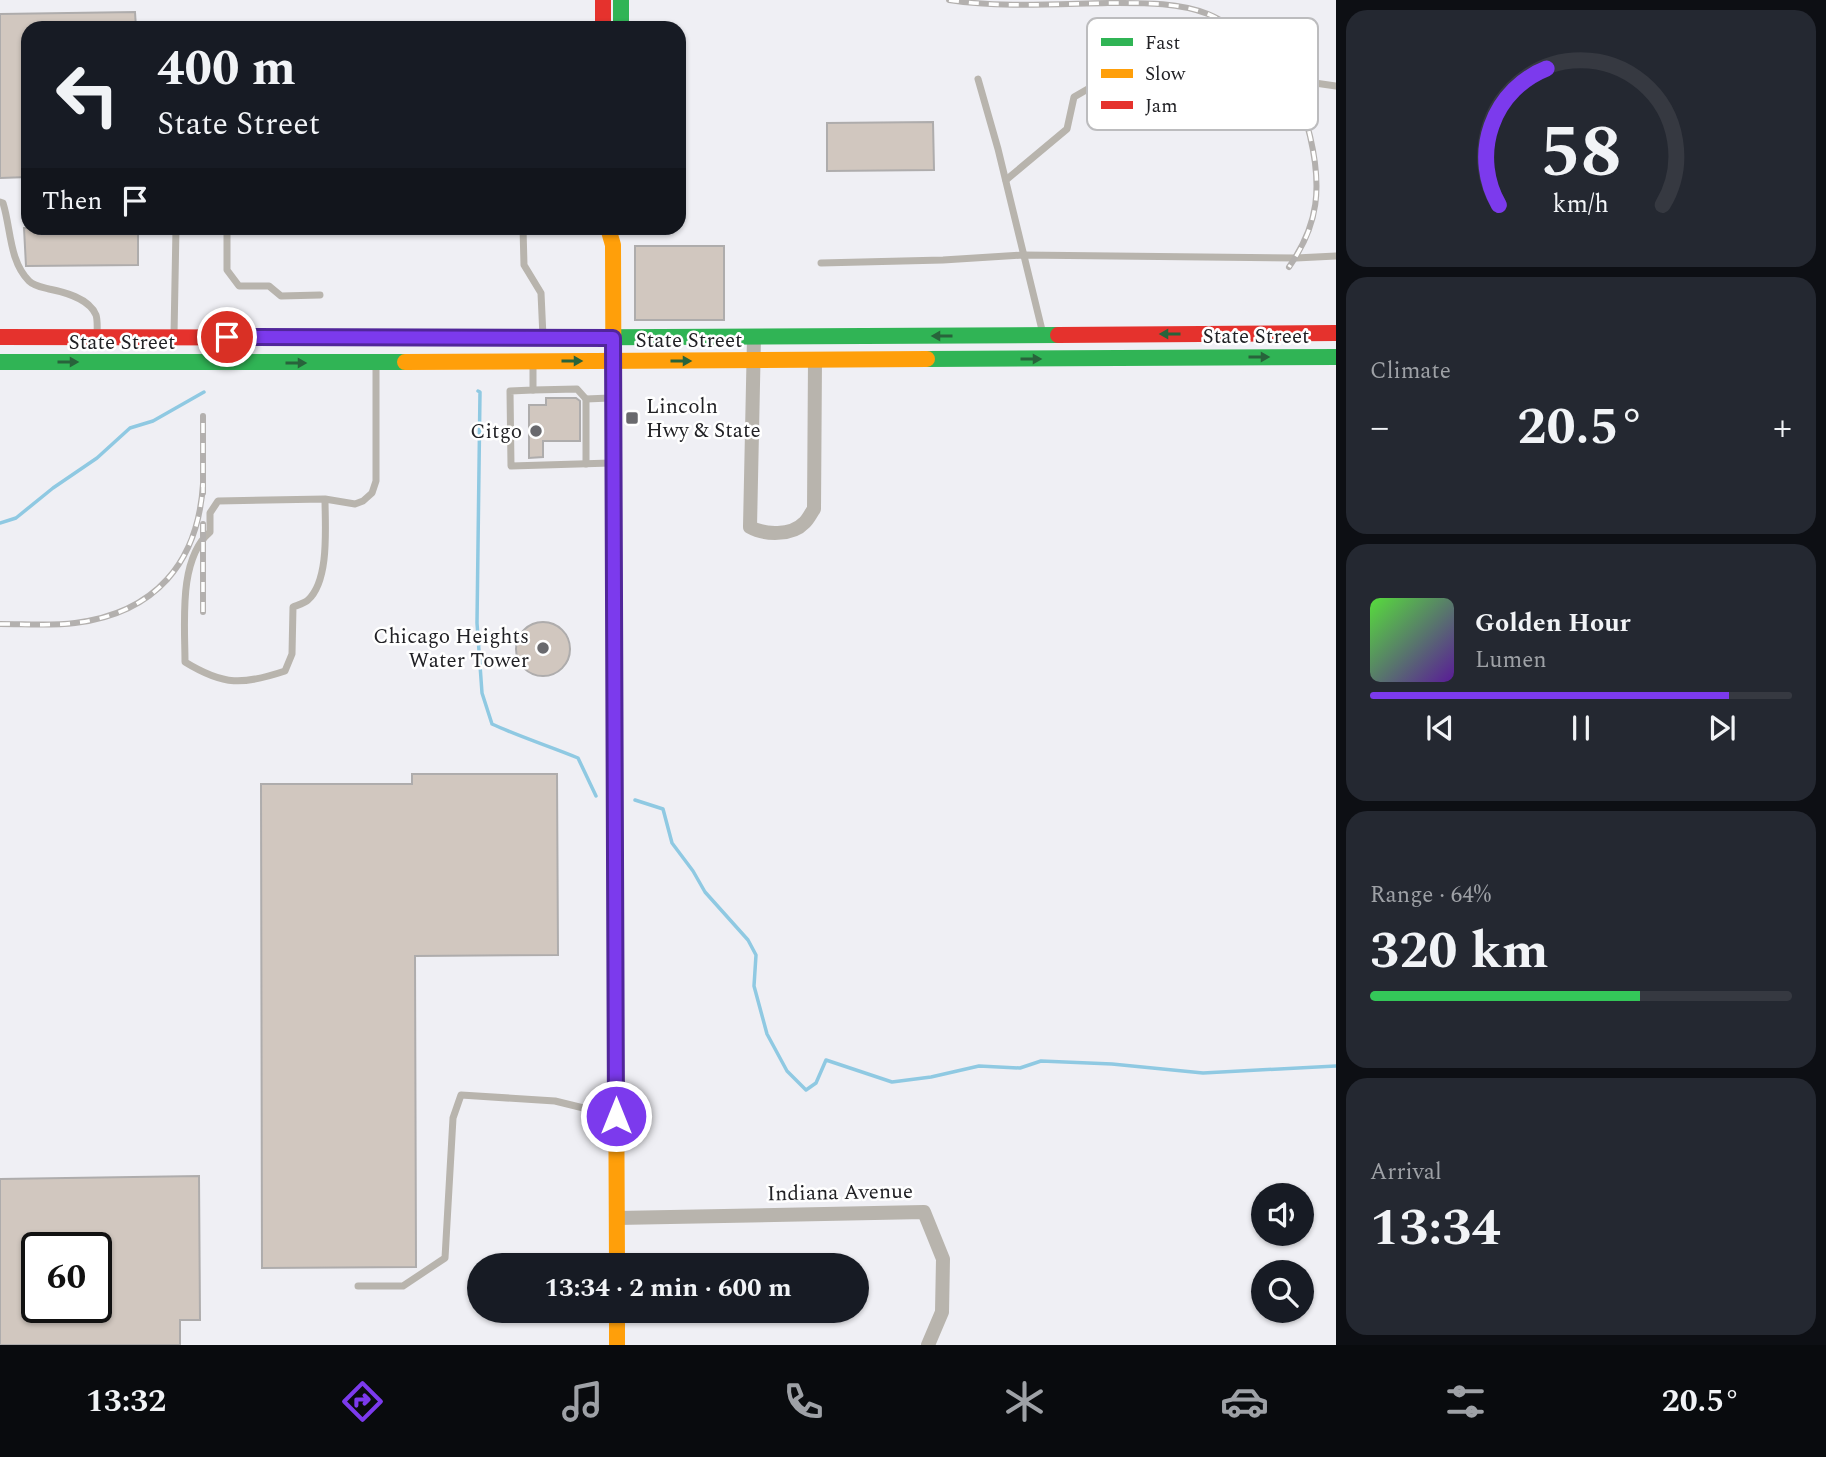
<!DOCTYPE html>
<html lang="en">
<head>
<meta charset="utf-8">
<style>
  :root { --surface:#171b24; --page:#242831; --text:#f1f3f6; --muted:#9ea1a6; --line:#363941; --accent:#7c3aed }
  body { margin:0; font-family:Spectral,serif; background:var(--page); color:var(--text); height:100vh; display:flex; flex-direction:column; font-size:26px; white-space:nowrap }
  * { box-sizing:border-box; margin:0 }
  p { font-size:23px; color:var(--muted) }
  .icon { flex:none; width:38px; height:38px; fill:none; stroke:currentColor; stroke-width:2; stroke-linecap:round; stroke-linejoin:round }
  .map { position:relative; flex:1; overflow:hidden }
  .details { display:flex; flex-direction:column; gap:10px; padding:10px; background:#0d0f14; width:490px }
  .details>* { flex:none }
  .banner { position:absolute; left:21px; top:21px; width:665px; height:214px; border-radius:21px; box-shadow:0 2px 5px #0004; background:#171b24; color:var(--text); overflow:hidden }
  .buttons { position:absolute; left:1251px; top:1183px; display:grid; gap:14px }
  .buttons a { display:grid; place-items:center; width:63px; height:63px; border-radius:50%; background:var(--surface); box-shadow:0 2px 5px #0004; font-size:35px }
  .speed { position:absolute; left:21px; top:1232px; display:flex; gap:14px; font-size:35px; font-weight:700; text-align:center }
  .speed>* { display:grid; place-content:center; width:91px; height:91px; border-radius:50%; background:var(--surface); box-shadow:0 2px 5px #0004; line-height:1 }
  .speed .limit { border:4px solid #111; border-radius:10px; background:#fff; color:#111 }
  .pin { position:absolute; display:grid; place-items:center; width:60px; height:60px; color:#fff; margin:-30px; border:4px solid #fff; border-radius:50%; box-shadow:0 2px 7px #0007 }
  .me { position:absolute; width:77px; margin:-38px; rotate:0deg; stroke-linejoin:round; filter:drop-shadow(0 0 5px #0008) }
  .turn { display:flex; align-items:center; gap:24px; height:147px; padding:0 21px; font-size:32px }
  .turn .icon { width:91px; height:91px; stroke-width:2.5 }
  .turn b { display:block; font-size:49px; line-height:60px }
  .then { display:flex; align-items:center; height:66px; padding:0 21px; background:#0003; gap:14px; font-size:26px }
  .big { font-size:52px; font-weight:700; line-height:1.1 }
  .details .tile { flex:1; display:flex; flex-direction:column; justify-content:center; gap:10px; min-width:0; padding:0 24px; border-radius:21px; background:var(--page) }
  .details .dial { align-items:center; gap:0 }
  .dial svg { height:182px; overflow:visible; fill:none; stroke:var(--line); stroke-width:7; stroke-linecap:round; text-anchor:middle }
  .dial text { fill:var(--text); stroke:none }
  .song { display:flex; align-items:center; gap:21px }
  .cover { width:84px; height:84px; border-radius:10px; background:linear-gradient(135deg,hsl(110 70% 55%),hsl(270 70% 35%)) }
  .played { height:7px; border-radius:4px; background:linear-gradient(90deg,var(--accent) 85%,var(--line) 85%) }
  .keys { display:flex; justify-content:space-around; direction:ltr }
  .heat { display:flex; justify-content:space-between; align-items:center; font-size:38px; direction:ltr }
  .charge { height:10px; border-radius:5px; background:linear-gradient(90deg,#34c759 64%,var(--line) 0) }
  .trip { position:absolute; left:467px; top:1253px; width:402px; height:70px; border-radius:35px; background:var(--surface); box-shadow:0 2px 5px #0004; font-weight:700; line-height:70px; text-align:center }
  .dock { display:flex; height:112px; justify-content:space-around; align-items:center; background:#090b0e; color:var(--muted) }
  .dock .icon { width:49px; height:49px }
  .dock .current { color:var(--accent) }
  .dock b { font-size:32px; color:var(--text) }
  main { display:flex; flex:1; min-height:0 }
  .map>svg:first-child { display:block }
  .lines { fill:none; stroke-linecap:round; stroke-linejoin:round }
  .stream { stroke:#8fc9e2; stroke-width:3.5 }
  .building { fill:#d1c7bf; stroke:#aeacac; stroke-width:2; fill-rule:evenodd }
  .lane { stroke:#b8b4ad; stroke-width:7 }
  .street { stroke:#b8b4ad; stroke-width:14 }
  .fast { stroke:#30b455; stroke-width:16 }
  .slow { stroke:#ff9f0a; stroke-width:16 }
  .jam { stroke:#e5322d; stroke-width:16 }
  .rail-casing { stroke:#b3b0ae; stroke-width:6 }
  .rail { stroke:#fff; stroke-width:3.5; stroke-dasharray:10; stroke-linecap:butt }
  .oneway { fill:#28633b }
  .route-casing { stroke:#51269a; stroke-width:18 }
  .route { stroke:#7c3aed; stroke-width:12 }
  .poi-dot { fill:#69696d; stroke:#fff; stroke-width:2.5 }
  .labels { text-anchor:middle; stroke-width:5; stroke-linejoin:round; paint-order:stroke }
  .street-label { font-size:21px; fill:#212125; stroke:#fff }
  .poi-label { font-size:21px; fill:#212125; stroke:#fff; text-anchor:end }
  .key { fill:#fff; stroke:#bcbcbe; stroke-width:2 }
  .key-label { font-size:19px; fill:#212125 }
</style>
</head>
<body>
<main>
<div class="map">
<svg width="1336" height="1345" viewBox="0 0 1336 1345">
  <rect width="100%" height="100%" fill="#efeff4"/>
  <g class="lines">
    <g class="stream">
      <path d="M 478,391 L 480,392 L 477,623 L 482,693 L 492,724 C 520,737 549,746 578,758 L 596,796"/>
      <path d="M 0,523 L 16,518 L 53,488 L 97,458 L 130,428 L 153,421 L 204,392"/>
      <path d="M 635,800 L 663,809 L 672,843 L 693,871 L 705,892 L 748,940 L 756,955 L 754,986 L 767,1034 L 787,1071 L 806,1090 L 816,1083 L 826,1060 L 892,1082 L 931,1077 L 979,1066 L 1020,1068 L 1041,1061 L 1112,1064 L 1203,1073 L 1336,1066"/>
    </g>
  </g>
  <g class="building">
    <path d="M 135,12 L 136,28 L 28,28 L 28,177 L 0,178 L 0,14 Z"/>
    <path d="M 933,122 L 934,170 L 827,171 L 827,123 Z"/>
    <path d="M 24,228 L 138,228 L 138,265 L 26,266 Z"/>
    <rect x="635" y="246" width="89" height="74"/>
    <path d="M 546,398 L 576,398 L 580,401 L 580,441 L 543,441 L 543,457 L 529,458 L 529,405 L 546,405 Z"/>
    <circle cx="543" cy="649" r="27"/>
    <path d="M 412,774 L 557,774 L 558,955 L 415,956 L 416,1267 L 262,1268 L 261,784 L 412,784 Z"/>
    <path d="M 199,1176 L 200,1320 L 180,1320 L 180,1345 L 0,1345 L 0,1179 ZM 37,1248 L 96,1248 L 96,1307 L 37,1307 Z"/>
  </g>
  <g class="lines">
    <g class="lane">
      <path d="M 978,79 L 998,149 L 1043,334"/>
      <path d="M 1006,180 L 1067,129 L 1074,97 L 1093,86 L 1274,73 L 1287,79 L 1336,86"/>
      <path d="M 0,202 L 3,203 C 11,228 9,261 29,281 C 34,286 41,287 49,289 C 64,292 89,298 96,315 C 98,321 97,330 97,337"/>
      <path d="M 227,228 L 227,270 L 239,286 L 269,286 L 281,296 L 320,295"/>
      <path d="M 523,228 L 524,265 L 541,293 L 543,337"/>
      <path d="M 821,263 L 943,260 L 1023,255 L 1296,258 L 1336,256"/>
      <path d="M 174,335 L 176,228"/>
      <path d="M 533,362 L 533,390 L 510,391 L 511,466 L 611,463"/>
      <path d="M 533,390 L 577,389 L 586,399 L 586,464"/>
      <path d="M 586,399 L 610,398"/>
      <path d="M 325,499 C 325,525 330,580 308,600 C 305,603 298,605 293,607 L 292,654 L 285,671 C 243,685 224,686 185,662 C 185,624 178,559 210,532 L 210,513 L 218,501 L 325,499 L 355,504 L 363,501 L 372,493 L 376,481 L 376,363"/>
      <path d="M 358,1286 L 403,1286 L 445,1258 L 453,1118 L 461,1095 L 555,1101 L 612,1115"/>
    </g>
    <g class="street">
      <path d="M 754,337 L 750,527 C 764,535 792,536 804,523 C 808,520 811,513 814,509 L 815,360"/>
      <path d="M 617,1218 L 924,1212 L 943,1259 L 942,1312 L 928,1345"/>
    </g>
    <g class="fast">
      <path d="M 621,0 L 621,28"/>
      <path d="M 449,338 L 1058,335"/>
      <path d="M 927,359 L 1336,357"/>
      <path d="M 0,362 L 405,362"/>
      <path d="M 614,548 L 615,829"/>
    </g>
    <g class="slow">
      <path d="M 608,228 L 613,245 L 614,548"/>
      <path d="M 405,362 L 927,359"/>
      <path d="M 615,829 L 617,1265"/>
      <path d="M 617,1311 L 617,1345"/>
    </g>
    <g class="jam">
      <path d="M 603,0 L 603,28"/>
      <path d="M 1058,335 L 1336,333"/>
      <path d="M 0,337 L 449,338"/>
    </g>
    <defs>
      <g id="rail">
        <path d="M 949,0 C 1001,8 1056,4 1108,3 C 1142,3 1177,2 1208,14 C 1228,22 1245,37 1260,51 C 1287,75 1302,101 1310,136 C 1322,187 1319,224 1289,267"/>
        <path d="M 1276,76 L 1285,97 L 1287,117"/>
        <path d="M 203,493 L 203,416"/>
        <path d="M 203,612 L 203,524"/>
        <path d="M 0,624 C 25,624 51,626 75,623 C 155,613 198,563 203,484"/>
      </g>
    </defs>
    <use href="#rail" class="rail-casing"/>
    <use href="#rail" class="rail"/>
  </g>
  <defs><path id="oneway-solid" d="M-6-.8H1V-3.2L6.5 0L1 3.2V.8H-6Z" transform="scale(1.75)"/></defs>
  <g class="oneway">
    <use href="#oneway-solid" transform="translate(1170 334) rotate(180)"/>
    <use href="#oneway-solid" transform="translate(942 336) rotate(180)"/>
    <use href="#oneway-solid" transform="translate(1259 357)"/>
    <use href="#oneway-solid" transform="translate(1031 359)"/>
    <use href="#oneway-solid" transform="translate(572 361)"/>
    <use href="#oneway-solid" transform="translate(681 361)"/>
    <use href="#oneway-solid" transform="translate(68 362)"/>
    <use href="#oneway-solid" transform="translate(296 363)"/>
  </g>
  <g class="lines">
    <defs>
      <path id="route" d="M 227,337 L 613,338 L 616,1116"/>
    </defs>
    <use href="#route" class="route-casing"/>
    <use href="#route" class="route"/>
  </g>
  <g class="poi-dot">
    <rect x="625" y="411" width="14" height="14" rx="3.5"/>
    <circle cx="536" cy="431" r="7"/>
    <circle cx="543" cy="648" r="7"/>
  </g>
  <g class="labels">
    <g class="street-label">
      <text x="1256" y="343">State Street</text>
      <text x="689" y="347">State Street</text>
      <text x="122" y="349">State Street</text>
      <text transform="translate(840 1192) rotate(-1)" y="7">Indiana Avenue</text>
    </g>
    <g class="poi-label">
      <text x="646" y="413" text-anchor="start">Lincoln<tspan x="646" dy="24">Hwy &amp; State</tspan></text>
      <text x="522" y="438">Citgo</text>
      <text x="529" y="643">Chicago Heights<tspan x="529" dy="24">Water Tower</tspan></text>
    </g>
  </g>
  <rect x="1087" y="18" width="231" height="112" rx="10" class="key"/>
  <rect x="1101" y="38" width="32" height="8" fill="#30b455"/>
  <rect x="1101" y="69" width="32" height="9" fill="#ff9f0a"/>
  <rect x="1101" y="101" width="32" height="8" fill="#e5322d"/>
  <g class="key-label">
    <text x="1145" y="49">Fast</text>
    <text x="1145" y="80">Slow</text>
    <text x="1145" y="112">Jam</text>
  </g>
</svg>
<div class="buttons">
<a><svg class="icon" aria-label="sound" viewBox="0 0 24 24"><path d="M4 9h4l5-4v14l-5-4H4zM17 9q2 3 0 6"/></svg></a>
<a><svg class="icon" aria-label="search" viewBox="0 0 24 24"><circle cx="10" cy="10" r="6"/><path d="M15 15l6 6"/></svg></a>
</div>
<div class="speed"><div class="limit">60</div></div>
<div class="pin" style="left:227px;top:337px;background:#d93025"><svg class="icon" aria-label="arrive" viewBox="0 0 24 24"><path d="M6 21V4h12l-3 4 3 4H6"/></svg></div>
<svg class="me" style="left:616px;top:1116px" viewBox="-20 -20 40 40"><circle r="17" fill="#7c3aed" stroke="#fff" stroke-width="3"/><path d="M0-11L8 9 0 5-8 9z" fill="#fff"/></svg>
<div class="trip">13:34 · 2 min · 600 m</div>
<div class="banner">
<div class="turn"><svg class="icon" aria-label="left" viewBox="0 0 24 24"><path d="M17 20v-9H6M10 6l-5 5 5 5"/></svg><div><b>400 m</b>State Street</div></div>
<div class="then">Then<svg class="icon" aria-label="arrive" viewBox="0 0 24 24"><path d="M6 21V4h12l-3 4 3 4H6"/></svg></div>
</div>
</div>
<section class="details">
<div class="tile dial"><svg viewBox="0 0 100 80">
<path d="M14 69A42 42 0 1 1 86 69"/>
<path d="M14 69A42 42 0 0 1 35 9" stroke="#7c3aed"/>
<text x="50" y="56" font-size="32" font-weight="700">58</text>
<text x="50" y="72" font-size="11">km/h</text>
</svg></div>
<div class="tile"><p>Climate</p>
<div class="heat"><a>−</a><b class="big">20.5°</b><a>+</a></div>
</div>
<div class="tile">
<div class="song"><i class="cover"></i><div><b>Golden Hour</b><p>Lumen</p></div></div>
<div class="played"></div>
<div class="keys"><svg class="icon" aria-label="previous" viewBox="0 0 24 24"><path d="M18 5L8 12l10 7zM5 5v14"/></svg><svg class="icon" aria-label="pause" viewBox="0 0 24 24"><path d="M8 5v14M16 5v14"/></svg><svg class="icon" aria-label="next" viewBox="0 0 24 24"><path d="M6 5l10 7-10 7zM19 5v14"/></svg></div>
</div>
<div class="tile"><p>Range · 64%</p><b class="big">320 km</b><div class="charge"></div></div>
<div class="tile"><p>Arrival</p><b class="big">13:34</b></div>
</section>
</main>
<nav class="dock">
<b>13:32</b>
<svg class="icon current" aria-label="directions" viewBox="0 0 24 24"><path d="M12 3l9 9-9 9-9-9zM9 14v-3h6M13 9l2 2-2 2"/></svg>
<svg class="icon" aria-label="music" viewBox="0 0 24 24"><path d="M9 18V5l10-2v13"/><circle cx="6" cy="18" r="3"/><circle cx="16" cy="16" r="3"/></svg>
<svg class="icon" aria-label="phone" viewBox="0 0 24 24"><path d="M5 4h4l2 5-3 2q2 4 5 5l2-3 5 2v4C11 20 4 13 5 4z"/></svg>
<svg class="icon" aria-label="climate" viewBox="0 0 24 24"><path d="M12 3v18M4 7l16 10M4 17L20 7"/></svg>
<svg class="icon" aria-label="car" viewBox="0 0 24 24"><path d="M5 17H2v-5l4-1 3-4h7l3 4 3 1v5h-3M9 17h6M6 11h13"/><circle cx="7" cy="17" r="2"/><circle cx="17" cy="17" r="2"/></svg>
<svg class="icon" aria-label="filters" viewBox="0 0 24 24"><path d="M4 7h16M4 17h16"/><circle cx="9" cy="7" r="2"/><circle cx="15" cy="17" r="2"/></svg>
<b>20.5°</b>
</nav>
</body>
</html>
